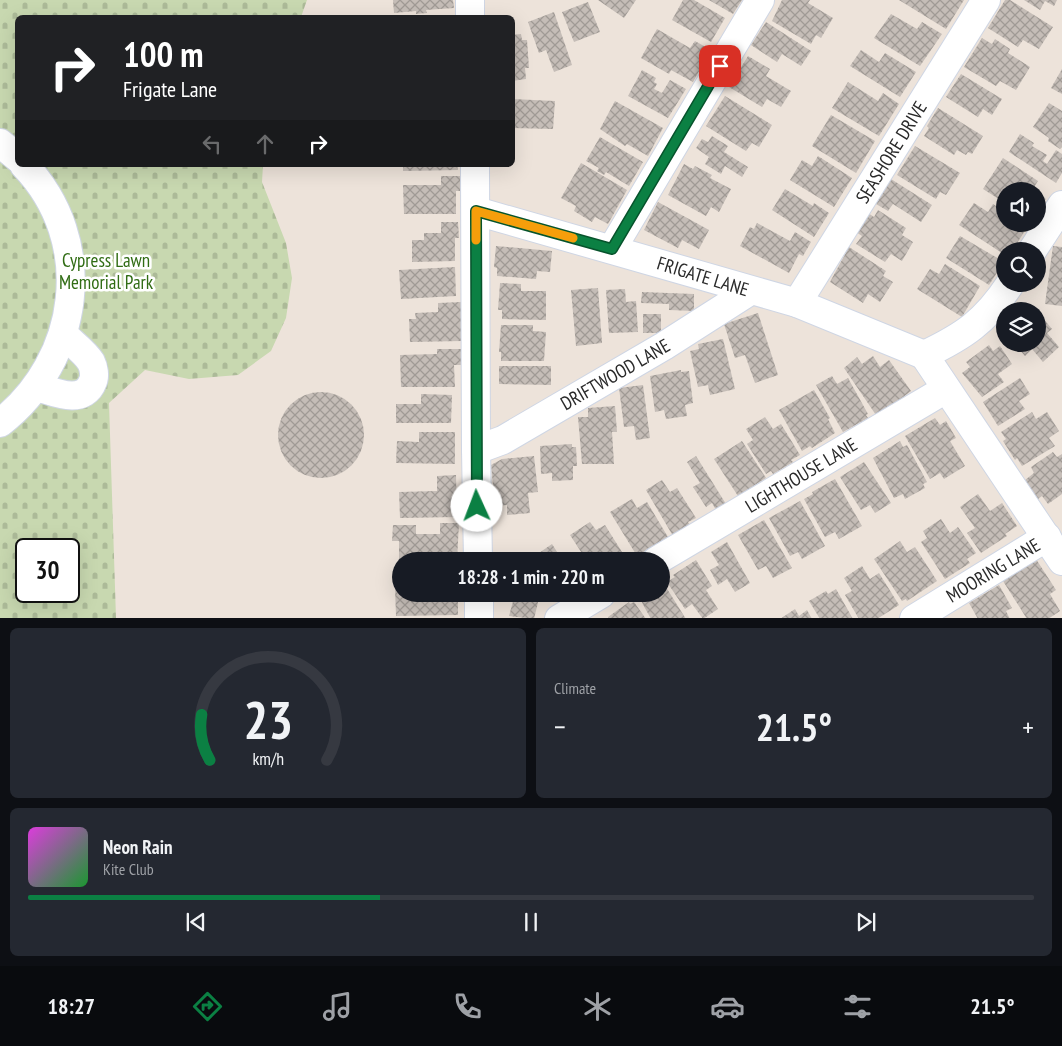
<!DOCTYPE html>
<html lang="en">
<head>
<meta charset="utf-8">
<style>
  :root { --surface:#171b24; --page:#242831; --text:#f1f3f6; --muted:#9ea1a6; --line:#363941; --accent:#0b8043 }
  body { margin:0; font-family:"PT Sans Narrow",sans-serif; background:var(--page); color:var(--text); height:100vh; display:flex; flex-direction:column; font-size:19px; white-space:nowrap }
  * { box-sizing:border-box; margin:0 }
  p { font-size:16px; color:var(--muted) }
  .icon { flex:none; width:28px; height:28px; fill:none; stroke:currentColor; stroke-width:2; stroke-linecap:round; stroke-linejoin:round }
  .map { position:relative; height:618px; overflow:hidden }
  .sheet { display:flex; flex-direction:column; gap:10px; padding:10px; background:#0d0f14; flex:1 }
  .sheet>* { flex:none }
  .hud { position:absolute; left:15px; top:15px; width:500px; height:152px; border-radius:8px; box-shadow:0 5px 20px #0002; background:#202124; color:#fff; overflow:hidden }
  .controls { position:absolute; left:996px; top:182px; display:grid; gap:10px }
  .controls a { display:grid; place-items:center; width:50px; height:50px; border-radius:50%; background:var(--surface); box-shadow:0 5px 20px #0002; font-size:25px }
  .speed { position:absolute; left:15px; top:538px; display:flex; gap:10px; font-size:25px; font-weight:700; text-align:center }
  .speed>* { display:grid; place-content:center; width:65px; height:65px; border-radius:50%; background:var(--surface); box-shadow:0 5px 20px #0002; line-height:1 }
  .speed .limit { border:2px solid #111; border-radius:8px; background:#fff; color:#111 }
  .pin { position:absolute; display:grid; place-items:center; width:42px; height:42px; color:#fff; margin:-21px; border-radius:10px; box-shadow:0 2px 8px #0006 }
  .me { position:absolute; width:55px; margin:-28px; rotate:358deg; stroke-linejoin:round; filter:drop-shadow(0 0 4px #0008) }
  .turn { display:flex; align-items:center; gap:18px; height:105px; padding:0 25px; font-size:22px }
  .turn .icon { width:65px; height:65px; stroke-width:2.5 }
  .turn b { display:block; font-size:35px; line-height:42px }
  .lanes { display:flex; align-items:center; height:48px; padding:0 25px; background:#0003; justify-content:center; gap:25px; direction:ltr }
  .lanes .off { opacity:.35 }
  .big { font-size:38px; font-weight:800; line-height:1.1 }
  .sheet .card { flex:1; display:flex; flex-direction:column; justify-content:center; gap:8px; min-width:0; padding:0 18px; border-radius:8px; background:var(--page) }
  .sheet .dial { align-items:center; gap:0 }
  .dial svg { height:130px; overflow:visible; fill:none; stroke:var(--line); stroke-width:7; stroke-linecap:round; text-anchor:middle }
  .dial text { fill:var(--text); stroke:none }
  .song { display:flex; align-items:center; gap:15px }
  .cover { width:60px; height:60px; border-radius:8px; background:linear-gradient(135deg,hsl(300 70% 55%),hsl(130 70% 35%)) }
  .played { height:5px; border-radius:2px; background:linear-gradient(90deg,var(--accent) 35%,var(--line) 35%) }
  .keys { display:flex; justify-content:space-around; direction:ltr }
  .heat { display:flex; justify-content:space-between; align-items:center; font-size:28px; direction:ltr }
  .sheet .tiles { flex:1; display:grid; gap:10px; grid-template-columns:1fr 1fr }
  .card:last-child { grid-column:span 2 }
  .trip { position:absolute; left:392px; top:552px; width:278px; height:50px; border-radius:25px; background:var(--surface); box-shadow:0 5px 20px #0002; font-weight:800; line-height:50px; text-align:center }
  .tabs { display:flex; height:80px; justify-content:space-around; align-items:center; background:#090b0e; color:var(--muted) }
  .tabs .icon { width:35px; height:35px }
  .tabs .selected { color:var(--accent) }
  .tabs b { font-size:22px; color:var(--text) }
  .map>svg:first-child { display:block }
  .cemetery { fill:url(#cemetery-stones); fill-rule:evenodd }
  .building { fill:url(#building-cross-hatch) }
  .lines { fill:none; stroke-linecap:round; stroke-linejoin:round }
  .minor-casing { stroke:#cfd6e4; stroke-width:30 }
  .minor { stroke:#fff; stroke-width:28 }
  .route-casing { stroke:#07532c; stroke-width:12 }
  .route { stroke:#0b8043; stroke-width:9 }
  .slow { stroke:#f59e0b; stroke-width:9 }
  .labels { text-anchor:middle; stroke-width:5; stroke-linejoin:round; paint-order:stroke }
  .street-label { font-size:19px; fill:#2a2a2a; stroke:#fff }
  .park-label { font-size:19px; fill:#306c14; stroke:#fff }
</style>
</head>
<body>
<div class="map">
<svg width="1062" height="619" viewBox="0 0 1062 619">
  <defs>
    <pattern id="cemetery-stones" width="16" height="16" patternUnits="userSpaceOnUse" patternTransform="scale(1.25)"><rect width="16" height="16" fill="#c8d8b0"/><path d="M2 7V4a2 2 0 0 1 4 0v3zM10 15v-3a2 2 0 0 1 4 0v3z" fill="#acba98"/></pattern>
    <pattern id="building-cross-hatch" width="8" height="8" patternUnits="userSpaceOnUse" patternTransform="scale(1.25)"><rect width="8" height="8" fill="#c5bdb7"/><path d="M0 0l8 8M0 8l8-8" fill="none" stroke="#a09a95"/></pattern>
  </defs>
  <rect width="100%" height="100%" fill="#ede3da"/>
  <path class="cemetery" d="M 0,0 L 307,0 L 301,17 L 18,18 L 18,165 L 263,165 L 262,182 L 286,243 L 292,278 L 286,318 L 271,351 L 238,375 L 189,379 L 145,370 L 109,403 L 116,618 L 0,618 ZM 26,549 L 69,549 L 69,591 L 26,591 Z"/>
  <g class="building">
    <path d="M 393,0 L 453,0 L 454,8 L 426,10 L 427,13 L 416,14 L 416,11 L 394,13 Z"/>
    <path d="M 598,0 L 636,0 L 624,18 Z"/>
    <path d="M 683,0 L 694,0 L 725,18 L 711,42 L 672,20 Z"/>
    <path d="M 709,0 L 742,0 L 733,14 Z"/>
    <path d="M 782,0 L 810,0 L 808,3 L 833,18 L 821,38 L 816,35 L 811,44 L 772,21 Z"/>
    <path d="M 899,0 L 964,0 L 946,29 Z"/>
    <path d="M 1005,0 L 1010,0 L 1053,27 L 1039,49 L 1023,40 L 1018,47 L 988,28 Z"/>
    <path d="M 1024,0 L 1057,0 L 1054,6 L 1045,1 L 1040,10 Z"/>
    <path d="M 588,2 L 600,32 L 574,42 L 562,12 Z"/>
    <path d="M 554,12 L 572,65 L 554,72 L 546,50 L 539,53 L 528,22 Z"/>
    <path d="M 891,14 L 917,29 L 922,22 L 942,34 L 920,66 L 874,38 Z"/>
    <path d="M 766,22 L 811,51 L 801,66 L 782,54 L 777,62 L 751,45 Z"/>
    <path d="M 657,29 L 690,48 L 695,41 L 711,50 L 693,82 L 671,70 L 669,74 L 641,58 Z"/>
    <path d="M 521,34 L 522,40 L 527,40 L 529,68 L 525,68 L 526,79 L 512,81 L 512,35 Z"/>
    <path d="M 982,38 L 992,44 L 995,39 L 1010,49 L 1008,53 L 1030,67 L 1016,90 L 1000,81 L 996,86 L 964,67 Z"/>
    <path d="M 861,50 L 879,62 L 885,53 L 916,72 L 900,97 L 850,66 Z"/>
    <path d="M 748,56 L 770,69 L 766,76 L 791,91 L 781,107 L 767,99 L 762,107 L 729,87 Z"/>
    <path d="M 1062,69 L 1062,94 L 1051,88 Z"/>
    <path d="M 642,70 L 656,78 L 654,82 L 657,84 L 654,89 L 662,93 L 670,80 L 686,89 L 668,118 L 628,96 Z"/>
    <path d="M 961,74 L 1002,99 L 992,115 L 983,109 L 978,117 L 946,97 Z"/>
    <path d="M 848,82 L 878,101 L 883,93 L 899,104 L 879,136 L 832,108 Z"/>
    <path d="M 725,96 L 772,125 L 759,147 L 752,143 L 746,151 L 706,126 Z"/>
    <path d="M 512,99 L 555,101 L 553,129 L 512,128 Z"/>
    <path d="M 615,101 L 663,128 L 648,156 L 627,144 L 625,146 L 600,129 Z"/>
    <path d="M 1049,103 L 1062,111 L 1062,147 L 1060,149 L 1048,141 L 1049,138 L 1033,127 Z"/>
    <path d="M 938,108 L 983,136 L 972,154 L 968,152 L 966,155 L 957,150 L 954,155 L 924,136 L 929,128 L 927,126 Z"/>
    <path d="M 831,115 L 875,141 L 856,173 L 812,146 Z"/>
    <path d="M 1020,134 L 1034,143 L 1032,146 L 1047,155 L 1043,161 L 1047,164 L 1056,150 L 1062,154 L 1062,173 L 1056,183 L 1009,152 Z"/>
    <path d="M 712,136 L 728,146 L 724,152 L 748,167 L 742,177 L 725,166 L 721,174 L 705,164 L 709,157 L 696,148 L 702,139 L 708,142 Z"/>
    <path d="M 600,137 L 643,162 L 629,186 L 606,172 L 604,175 L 597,171 L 599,168 L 586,161 Z"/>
    <path d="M 915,146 L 960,173 L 946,195 L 940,192 L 936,199 L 897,175 Z"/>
    <path d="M 818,156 L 852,178 L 834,207 L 790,180 L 802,160 L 812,166 Z"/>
    <path d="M 1003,158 L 1038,181 L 1032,190 L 1035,191 L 1005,191 L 1005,203 L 983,189 Z"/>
    <path d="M 581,163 L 627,190 L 608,224 L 595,217 L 592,222 L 574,211 L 576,206 L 561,198 Z"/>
    <path d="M 684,164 L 693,169 L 695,166 L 712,175 L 710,178 L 731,189 L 719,212 L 711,207 L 706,216 L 668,195 Z"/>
    <path d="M 403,165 L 457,165 L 458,170 L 403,171 Z"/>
    <path d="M 441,176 L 460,176 L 460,191 L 456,191 L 456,214 L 404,214 L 403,185 L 441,185 Z"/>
    <path d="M 891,179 L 932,205 L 921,222 L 893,204 L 888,211 L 876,204 Z"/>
    <path d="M 785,189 L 813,206 L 814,203 L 829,213 L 814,237 L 772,210 Z"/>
    <path d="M 1038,193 L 1046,199 L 1038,212 Z"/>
    <path d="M 658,202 L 709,230 L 699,249 L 682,240 L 678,248 L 644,230 Z"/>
    <path d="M 974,203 L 988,212 L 993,204 L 1005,212 L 1005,224 L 1024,224 L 1028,226 L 1012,251 L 1005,251 L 1005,255 L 959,225 Z"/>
    <path d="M 878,210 L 906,228 L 902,235 L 913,242 L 902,261 L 891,254 L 885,262 L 856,244 L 862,236 L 856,232 L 868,213 L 874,217 Z"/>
    <path d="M 441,222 L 458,222 L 459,238 L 455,238 L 455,261 L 412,262 L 412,240 L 424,240 L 424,233 L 441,233 Z"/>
    <path d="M 757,223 L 790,241 L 795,232 L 811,242 L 803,256 L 799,254 L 789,273 L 740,246 L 750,227 L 754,229 Z"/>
    <path d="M 960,236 L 1004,262 L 989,285 L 946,258 Z"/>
    <path d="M 496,246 L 552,251 L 550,272 L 537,271 L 536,279 L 497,276 L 497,268 L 494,267 Z"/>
    <path d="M 1053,246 L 1062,247 L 1062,306 L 1045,304 Z"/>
    <path d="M 849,247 L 886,271 L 883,276 L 893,282 L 880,302 L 868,294 L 863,303 L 830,282 Z"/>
    <path d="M 945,264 L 980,286 L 962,317 L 917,289 L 930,269 L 939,274 Z"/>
    <path d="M 455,267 L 456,296 L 401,299 L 399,270 Z"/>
    <path d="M 500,283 L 521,284 L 521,291 L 546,291 L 546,320 L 502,319 L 502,310 L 498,310 Z"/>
    <path d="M 598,288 L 602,343 L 576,346 L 571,290 Z"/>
    <path d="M 625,289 L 626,302 L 636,301 L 638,332 L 609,333 L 606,290 Z"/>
    <path d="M 642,292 L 694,294 L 694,311 L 669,310 L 669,304 L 641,303 Z"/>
    <path d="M 461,302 L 462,341 L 410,342 L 409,319 L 416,319 L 415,313 L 438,312 L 438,303 Z"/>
    <path d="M 1025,303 L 1033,311 L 1016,311 Z"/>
    <path d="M 1038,312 L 1052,329 L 1047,333 L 1059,347 L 1043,362 L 1032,349 L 1025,356 L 1014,344 L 1038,344 Z"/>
    <path d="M 758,313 L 778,375 L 755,383 L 745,355 L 735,358 L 724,324 Z"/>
    <rect x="643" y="314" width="18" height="19"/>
    <path d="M 501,325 L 533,325 L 533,331 L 546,332 L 544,361 L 501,361 L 501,352 L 499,352 Z"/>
    <path d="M 723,339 L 735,389 L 710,395 L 708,385 L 698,387 L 690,351 L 699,349 L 698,344 Z"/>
    <path d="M 989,345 L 993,351 L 1000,346 L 1012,364 L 998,374 L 1004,382 L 982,397 L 962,373 L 970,367 L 966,362 Z"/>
    <path d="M 437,349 L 462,349 L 462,365 L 454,365 L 455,387 L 401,387 L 400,355 L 437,354 Z"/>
    <path d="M 873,356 L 880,367 L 889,360 L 911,391 L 902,398 L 903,400 L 878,418 L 844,368 L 857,357 L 862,364 Z"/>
    <path d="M 499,366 L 551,366 L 551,385 L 499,384 Z"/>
    <path d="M 681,370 L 681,372 L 689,371 L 693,403 L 685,405 L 687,416 L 666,419 L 664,410 L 655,412 L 650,376 Z"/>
    <path d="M 832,376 L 837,384 L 848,378 L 868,414 L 866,415 L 868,418 L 843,432 L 816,385 Z"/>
    <path d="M 1020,378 L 1030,394 L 1019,401 L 1025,409 L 998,426 L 983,402 Z"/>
    <path d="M 643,385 L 650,438 L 636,440 L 634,426 L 624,427 L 619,388 Z"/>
    <path d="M 814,390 L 830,418 L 828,419 L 835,433 L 812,448 L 810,446 L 802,451 L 779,410 Z"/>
    <circle cx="321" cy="435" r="43"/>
    <path d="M 421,394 L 452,395 L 451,423 L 396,423 L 396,404 L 421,404 Z"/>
    <path d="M 615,406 L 617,432 L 612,432 L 614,464 L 582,464 L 578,417 L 588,417 L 588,408 Z"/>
    <path d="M 1032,412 L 1036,419 L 1047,412 L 1059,431 L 1049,438 L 1055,446 L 1022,466 L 1017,458 L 1015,460 L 1003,441 L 1006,439 L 1001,432 Z"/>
    <path d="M 765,417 L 773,429 L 781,424 L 800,455 L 791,460 L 793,462 L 773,474 L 771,471 L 766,474 L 747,444 L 753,440 L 746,429 Z"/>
    <path d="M 935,418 L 940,425 L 946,421 L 956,438 L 950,441 L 965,466 L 944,479 L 940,473 L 930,479 L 905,436 Z"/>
    <path d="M 419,432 L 455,432 L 455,464 L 396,463 L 397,441 L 419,442 Z"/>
    <path d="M 742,441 L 766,478 L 738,496 L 714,459 Z"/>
    <path d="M 900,441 L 903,447 L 907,445 L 927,482 L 923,484 L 925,488 L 905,499 L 903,494 L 894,498 L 873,458 Z"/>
    <path d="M 572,444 L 572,447 L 576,447 L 577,466 L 573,466 L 573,480 L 552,481 L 552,473 L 541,474 L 540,446 Z"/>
    <path d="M 1053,452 L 1057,457 L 1062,454 L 1062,494 L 1048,504 L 1042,496 L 1038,499 L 1025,480 L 1034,473 L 1031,467 Z"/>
    <path d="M 534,456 L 538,492 L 528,493 L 530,513 L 507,515 L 507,505 L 495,506 L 491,465 L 502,459 Z"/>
    <path d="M 696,456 L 726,504 L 716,510 L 712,503 L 706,507 L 693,487 L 700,483 L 687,462 Z"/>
    <path d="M 864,462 L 891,503 L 875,513 L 870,505 L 861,510 L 840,477 Z"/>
    <path d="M 456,475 L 457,517 L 400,518 L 399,492 L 437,491 L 437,476 Z"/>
    <path d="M 835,479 L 862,526 L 839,539 L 835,532 L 825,537 L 804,499 L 813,494 L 812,492 Z"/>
    <path d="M 662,480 L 670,492 L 677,488 L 696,518 L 688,522 L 690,525 L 673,536 L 646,490 Z"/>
    <path d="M 978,494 L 990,511 L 1002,503 L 1017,526 L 1005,534 L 1007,536 L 981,553 L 967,533 L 975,528 L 960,507 Z"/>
    <path d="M 632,499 L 637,508 L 647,502 L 668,537 L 637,556 L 610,512 Z"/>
    <path d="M 800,501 L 825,546 L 802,559 L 798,552 L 790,556 L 769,518 Z"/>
    <path d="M 941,519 L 950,533 L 958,527 L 976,553 L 967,559 L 970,563 L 945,579 L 921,542 L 927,538 L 923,531 Z"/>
    <path d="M 764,520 L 792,568 L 773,578 L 766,566 L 758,570 L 738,535 Z"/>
    <path d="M 590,522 L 596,530 L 605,525 L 627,560 L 587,561 L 570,535 Z"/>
    <path d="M 440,523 L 459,523 L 457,561 L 399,563 L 399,541 L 392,541 L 393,525 L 416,525 L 416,534 L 440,534 Z"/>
    <path d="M 900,541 L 907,552 L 915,547 L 937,581 L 907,601 L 906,599 L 902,601 L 874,559 Z"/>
    <path d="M 727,542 L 750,583 L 735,592 L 727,579 L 718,585 L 710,570 L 719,565 L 711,552 Z"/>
    <path d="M 552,544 L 561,558 L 568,553 L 574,561 L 540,561 L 536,555 Z"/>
    <path d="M 1036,559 L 1056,590 L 1050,594 L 1060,611 L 1048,619 L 1027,619 L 1003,581 Z"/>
    <path d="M 696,560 L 712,586 L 706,590 L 718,609 L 703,619 L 692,604 L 685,609 L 667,582 L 675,577 L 673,575 Z"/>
    <path d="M 862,566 L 870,579 L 879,573 L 899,605 L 877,619 L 859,619 L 845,595 L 852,591 L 844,578 Z"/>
    <path d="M 664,584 L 686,619 L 651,619 L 640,599 L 648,594 L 661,594 L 661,586 Z"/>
    <path d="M 999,585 L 1012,608 L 1006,611 L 1010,619 L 978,619 L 969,603 Z"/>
    <path d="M 395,588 L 401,588 L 401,594 L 458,594 L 458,615 L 396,616 Z"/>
    <path d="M 836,589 L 853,619 L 820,619 L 809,601 L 826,591 L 828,594 Z"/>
    <path d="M 515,594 L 540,594 L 534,619 L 509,616 Z"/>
    <path d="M 629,602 L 630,604 L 634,602 L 646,619 L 609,619 L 608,617 Z"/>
    <path d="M 795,609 L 799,616 L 807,610 L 812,619 L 780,619 Z"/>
  </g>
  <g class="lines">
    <defs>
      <g id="minor">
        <path d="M 470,0 L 470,18"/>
        <path d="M 0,143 L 18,158"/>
        <path d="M 475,165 L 476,450 L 478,561"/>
        <path d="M 476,211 L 797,303 L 924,355"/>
        <path d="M 612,249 L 760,0"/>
        <path d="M 1032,251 L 1062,205"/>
        <path d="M 1010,284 C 985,322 964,336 924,355 L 1062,561"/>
        <path d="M 797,303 L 986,0"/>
        <path d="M 37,387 C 54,392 84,406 93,381 C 95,376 94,368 91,362 C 85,352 72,343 63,334"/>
        <path d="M 0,423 C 81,360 97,241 24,165"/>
        <path d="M 476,450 L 503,440 L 664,346 L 750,291"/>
        <path d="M 656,561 L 946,389"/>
        <path d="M 479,619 L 479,594"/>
        <path d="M 559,619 L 601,594"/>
        <path d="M 914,619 L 1047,537"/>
      </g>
    </defs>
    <use href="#minor" class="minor-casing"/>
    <use href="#minor" class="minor"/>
  </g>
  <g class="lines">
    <defs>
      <path id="route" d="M 477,506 L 476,211 L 612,249 L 720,66"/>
    </defs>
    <use href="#route" class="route-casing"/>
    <use href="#route" class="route"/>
    <path class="slow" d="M 476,240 L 476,211 L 573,238"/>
  </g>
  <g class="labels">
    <g class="street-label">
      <text transform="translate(891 152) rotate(-58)" y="7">SEASHORE DRIVE</text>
      <text transform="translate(703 276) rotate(17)" y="7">FRIGATE LANE</text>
      <text transform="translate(615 374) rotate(-30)" y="7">DRIFTWOOD LANE</text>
      <text transform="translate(801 475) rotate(-31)" y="7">LIGHTHOUSE LANE</text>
      <text transform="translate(993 570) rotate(-31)" y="7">MOORING LANE</text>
    </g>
    <g class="park-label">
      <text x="106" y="267">Cypress Lawn<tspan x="106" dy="22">Memorial Park</tspan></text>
    </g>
  </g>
</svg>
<div class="controls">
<a><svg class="icon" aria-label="sound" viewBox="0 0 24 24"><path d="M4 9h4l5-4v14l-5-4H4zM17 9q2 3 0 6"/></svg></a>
<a><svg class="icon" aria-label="search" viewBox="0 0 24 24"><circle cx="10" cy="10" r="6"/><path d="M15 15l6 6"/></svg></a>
<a><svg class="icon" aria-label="layers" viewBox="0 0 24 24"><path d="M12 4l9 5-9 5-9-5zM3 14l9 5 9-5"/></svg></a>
</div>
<div class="speed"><div class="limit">30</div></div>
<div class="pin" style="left:720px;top:66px;background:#d93025"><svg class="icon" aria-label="arrive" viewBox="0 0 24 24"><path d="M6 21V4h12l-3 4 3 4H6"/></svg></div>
<svg class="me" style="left:477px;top:506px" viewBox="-20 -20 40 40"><circle r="19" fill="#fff"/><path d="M0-13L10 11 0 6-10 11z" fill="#0b8043"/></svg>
<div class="trip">18:28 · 1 min · 220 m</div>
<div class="hud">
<div class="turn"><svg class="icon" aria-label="right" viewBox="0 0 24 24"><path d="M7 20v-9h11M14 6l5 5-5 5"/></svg><div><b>100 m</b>Frigate Lane</div></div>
<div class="lanes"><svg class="icon off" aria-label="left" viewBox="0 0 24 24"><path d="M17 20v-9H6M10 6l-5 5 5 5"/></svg><svg class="icon off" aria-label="ahead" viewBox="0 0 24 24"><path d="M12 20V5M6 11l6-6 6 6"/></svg><svg class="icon" aria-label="right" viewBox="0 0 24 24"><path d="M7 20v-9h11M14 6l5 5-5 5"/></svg></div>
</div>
</div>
<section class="sheet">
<div class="tiles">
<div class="card dial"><svg viewBox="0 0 100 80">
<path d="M14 69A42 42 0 1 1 86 69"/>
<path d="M14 69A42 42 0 0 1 9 41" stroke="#0b8043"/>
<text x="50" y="56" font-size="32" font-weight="700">23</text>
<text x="50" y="72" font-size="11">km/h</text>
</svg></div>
<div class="card"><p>Climate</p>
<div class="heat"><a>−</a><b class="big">21.5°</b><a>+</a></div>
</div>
<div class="card">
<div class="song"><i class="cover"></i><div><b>Neon Rain</b><p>Kite Club</p></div></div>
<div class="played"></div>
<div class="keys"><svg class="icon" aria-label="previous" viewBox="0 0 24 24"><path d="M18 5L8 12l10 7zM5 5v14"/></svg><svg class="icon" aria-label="pause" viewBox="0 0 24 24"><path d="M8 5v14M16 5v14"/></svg><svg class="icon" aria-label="next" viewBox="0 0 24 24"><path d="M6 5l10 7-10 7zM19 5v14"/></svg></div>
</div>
</div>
</section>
<nav class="tabs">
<b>18:27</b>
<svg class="icon selected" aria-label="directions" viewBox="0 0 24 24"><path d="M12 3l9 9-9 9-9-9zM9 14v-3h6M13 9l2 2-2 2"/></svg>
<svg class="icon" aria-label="music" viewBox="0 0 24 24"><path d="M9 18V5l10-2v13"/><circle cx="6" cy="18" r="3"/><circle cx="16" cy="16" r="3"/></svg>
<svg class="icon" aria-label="phone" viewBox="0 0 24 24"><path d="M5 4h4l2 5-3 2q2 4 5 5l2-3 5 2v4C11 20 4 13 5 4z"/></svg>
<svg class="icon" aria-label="climate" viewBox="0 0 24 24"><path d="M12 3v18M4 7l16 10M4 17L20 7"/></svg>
<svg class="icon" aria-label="car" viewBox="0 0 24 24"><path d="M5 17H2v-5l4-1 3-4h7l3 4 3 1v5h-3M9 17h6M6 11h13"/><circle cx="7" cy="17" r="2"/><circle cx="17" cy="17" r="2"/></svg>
<svg class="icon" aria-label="filters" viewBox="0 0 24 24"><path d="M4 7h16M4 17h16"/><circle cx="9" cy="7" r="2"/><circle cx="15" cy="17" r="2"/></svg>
<b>21.5°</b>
</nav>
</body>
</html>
